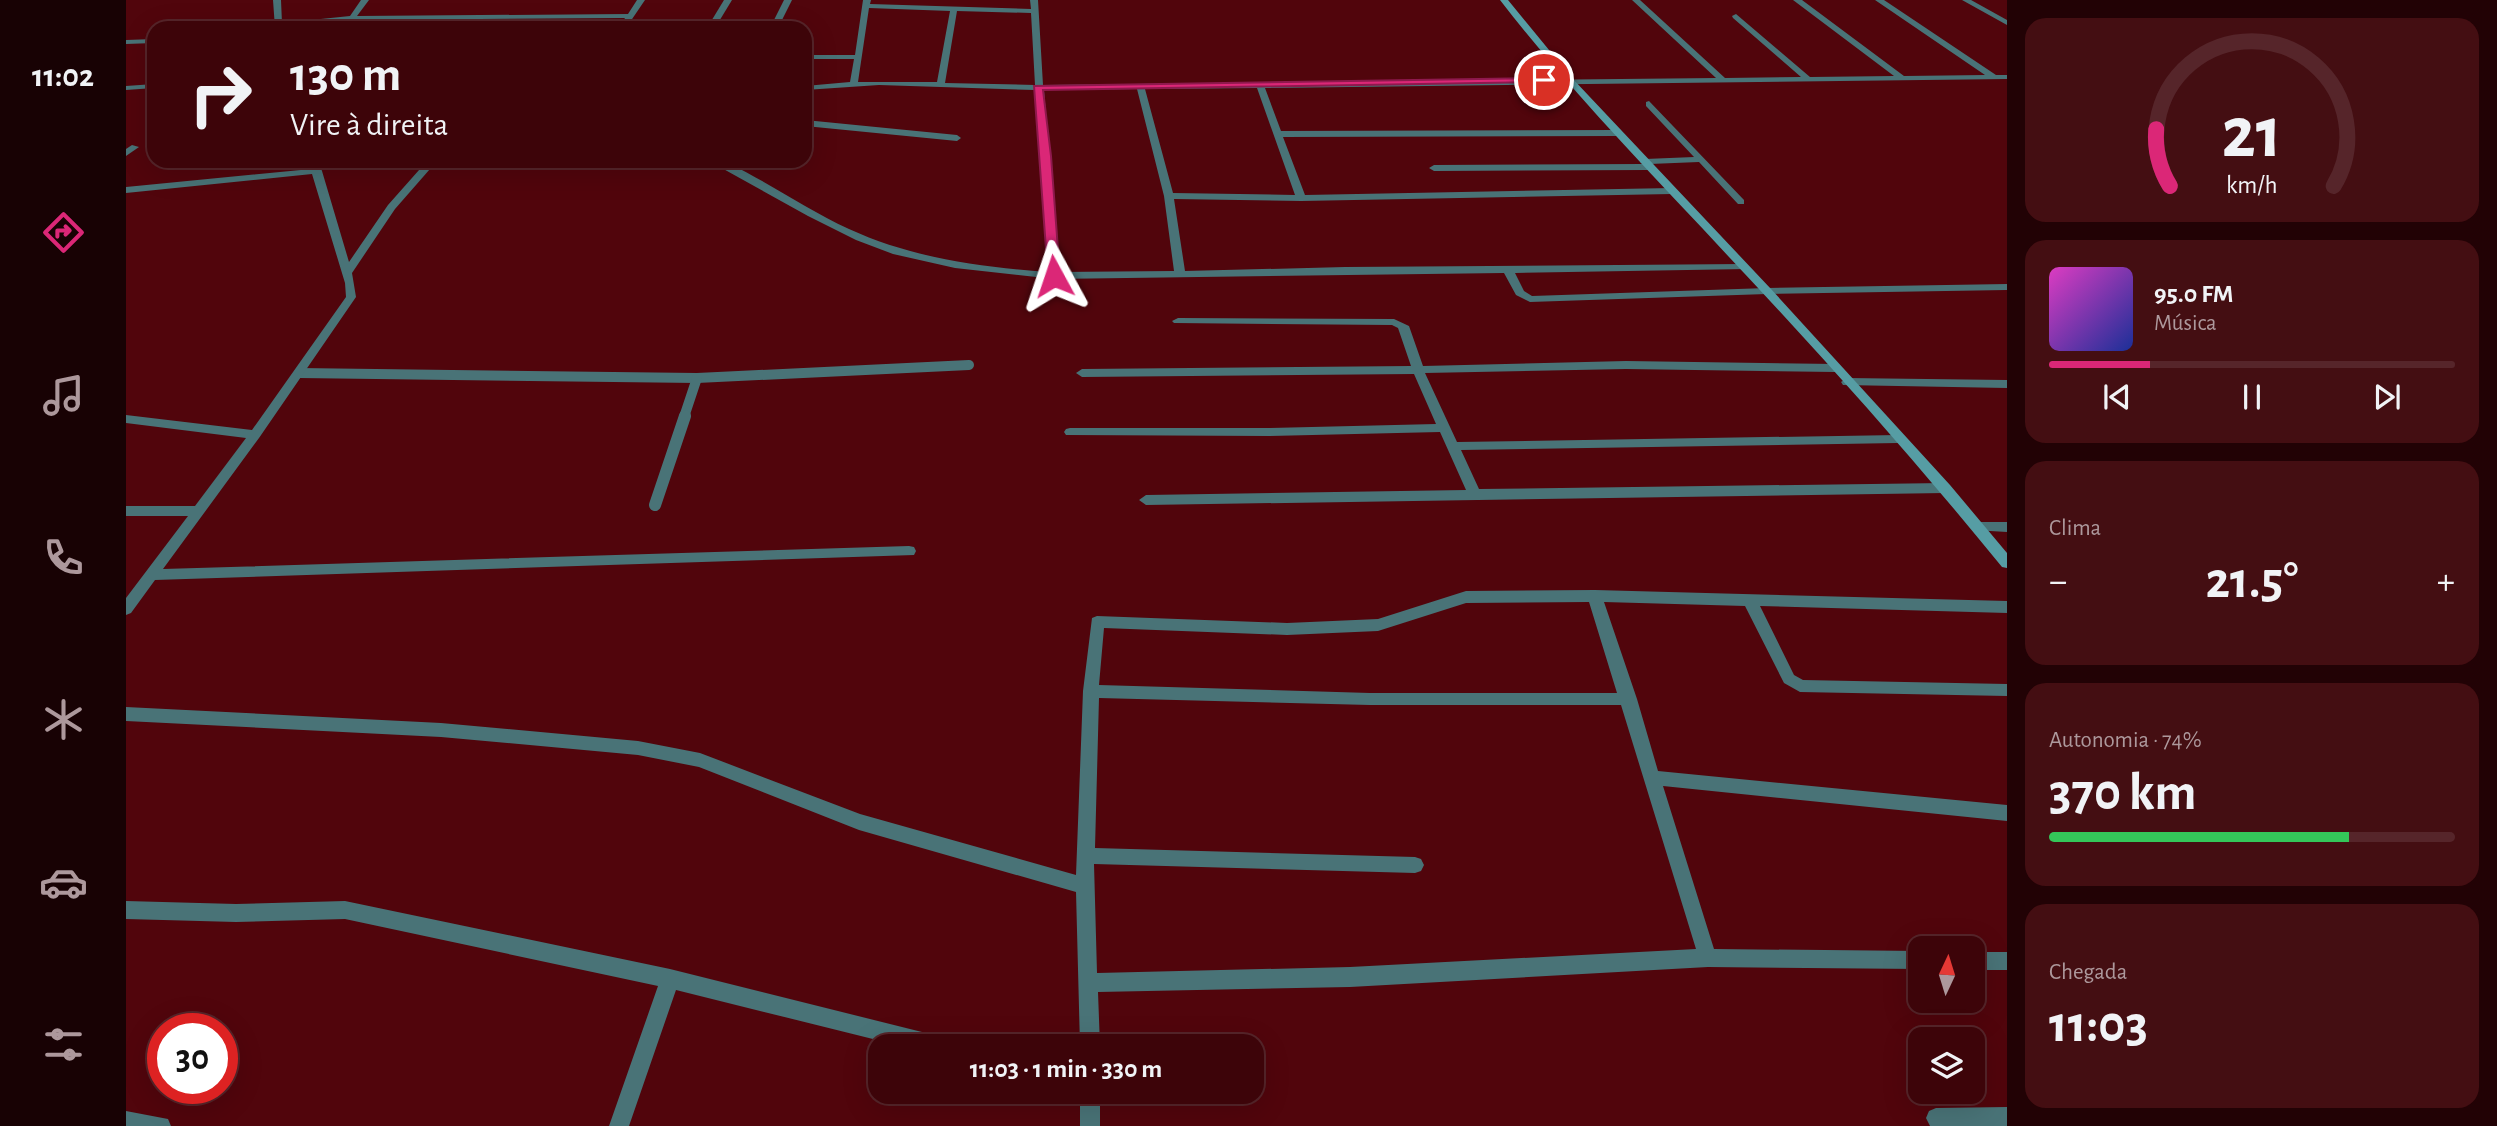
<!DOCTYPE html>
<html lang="pt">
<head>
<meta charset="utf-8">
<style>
  :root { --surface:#3d0409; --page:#440e12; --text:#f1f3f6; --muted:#ad989c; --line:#56252a; --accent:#db2777 }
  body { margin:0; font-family:"Alegreya Sans",sans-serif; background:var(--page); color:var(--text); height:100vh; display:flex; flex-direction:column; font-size:26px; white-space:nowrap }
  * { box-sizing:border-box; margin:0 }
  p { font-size:23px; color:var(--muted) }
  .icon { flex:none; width:38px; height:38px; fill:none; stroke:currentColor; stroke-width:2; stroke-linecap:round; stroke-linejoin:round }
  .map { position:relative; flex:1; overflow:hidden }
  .sheet { display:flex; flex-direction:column; gap:18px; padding:18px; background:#220205; width:490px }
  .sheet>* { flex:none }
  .hud { position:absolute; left:21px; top:21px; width:665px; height:147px; border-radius:21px; box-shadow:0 7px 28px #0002,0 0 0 2px var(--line); background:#3d0409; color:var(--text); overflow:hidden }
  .needle { width:46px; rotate:4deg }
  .fabs { position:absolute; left:1782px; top:936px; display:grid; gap:14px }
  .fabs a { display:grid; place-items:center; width:77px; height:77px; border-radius:14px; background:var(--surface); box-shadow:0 7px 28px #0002,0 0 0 2px var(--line); font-size:35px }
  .speed { position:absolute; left:21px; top:1013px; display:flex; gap:14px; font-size:35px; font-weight:700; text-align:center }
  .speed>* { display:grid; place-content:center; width:91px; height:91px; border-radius:50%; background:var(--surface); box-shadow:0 7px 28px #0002,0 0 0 2px var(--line); line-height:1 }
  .speed .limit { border:10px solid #d22; background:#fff; color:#111 }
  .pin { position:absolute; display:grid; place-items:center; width:60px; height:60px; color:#fff; margin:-30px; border:4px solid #fff; border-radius:50%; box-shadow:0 2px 7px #0007 }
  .me { position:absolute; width:77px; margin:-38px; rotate:355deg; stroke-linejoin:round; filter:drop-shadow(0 0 5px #0008) }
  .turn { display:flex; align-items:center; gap:24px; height:147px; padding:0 28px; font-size:32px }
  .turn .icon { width:91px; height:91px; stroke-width:2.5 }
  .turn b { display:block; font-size:49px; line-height:60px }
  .big { font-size:52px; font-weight:700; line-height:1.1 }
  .sheet .widget { flex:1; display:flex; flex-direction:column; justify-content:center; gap:10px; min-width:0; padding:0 24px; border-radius:21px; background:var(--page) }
  .sheet .dial { align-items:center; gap:0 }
  .dial svg { height:182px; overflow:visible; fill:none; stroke:var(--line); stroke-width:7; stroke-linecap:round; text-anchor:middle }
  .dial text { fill:var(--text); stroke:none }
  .song { display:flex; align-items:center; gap:21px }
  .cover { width:84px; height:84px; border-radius:10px; background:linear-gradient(135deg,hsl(310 70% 55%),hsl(230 70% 35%)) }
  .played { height:7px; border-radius:4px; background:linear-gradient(90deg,var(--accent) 25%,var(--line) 25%) }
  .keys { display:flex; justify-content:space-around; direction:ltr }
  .heat { display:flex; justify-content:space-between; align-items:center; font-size:38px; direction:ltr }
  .charge { height:10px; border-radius:5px; background:linear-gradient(90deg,#34c759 74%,var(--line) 0) }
  .trip { position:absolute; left:742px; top:1034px; width:396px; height:70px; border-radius:21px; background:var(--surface); box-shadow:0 7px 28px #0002,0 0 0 2px var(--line); font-weight:700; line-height:70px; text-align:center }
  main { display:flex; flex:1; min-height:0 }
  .tabs { display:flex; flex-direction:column; width:126px; justify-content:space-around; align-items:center; background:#180204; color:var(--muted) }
  .tabs .icon { width:49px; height:49px }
  .tabs .active { color:var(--accent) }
  .tabs b { font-size:32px; color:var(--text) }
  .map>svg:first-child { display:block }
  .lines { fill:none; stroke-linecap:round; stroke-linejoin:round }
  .lane-far1 { stroke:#497377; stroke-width:10 }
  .lane { stroke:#497377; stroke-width:12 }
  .street { fill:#497377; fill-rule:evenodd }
  .secondary { fill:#569da4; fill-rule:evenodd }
  .route { fill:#db2777; stroke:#8e194d; stroke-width:2 }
</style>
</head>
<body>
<main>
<nav class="tabs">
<b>11:02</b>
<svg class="icon active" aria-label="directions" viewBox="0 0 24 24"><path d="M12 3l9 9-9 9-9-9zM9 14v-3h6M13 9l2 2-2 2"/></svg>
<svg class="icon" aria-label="music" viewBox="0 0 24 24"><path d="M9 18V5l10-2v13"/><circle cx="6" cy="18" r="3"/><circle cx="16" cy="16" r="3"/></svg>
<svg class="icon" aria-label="phone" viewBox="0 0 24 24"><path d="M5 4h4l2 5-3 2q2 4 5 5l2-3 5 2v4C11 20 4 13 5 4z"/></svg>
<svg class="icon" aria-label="climate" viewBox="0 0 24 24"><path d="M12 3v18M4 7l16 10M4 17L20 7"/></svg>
<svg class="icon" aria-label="car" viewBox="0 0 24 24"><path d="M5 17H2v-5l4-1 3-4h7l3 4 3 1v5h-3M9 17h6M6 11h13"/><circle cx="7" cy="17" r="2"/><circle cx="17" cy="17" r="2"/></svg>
<svg class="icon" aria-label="filters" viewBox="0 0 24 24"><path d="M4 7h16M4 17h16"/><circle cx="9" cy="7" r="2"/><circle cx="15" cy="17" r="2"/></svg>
</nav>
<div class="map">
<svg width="1881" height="1126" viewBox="0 0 1881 1126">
  <rect width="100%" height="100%" fill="#51050c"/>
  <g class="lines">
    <g class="lane-far1">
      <path d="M 173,373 L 571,378 L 843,365"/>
      <path d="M 558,417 L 571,378"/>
    </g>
    <path class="lane" d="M 529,505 L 559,416"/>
    <g class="street">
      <path d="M 147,0 L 155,0 L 156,23 L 224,16 L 235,0 L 243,0 L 231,16 L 502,14 L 511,0 L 519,0 L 500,28 L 492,28 L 499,18 L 226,20 L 149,28 Z"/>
      <path d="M 598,0 L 606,0 L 589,28 L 581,28 Z"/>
      <path d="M 658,0 L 666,0 L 652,28 L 644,28 Z"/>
      <path d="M 737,0 L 745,0 L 744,4 L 905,9 L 904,0 L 912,0 L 917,85 L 1590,78 L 1506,0 L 1514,0 L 1599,78 L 1675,77 L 1607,18 L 1606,16 L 1610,14 L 1684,77 L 1768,76 L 1667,0 L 1676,0 L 1778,76 L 1859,75 L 1749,0 L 1758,0 L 1870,75 L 1881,75 L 1881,79 L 1139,88 L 1155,131 L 1491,130 L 1495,133 L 1491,136 L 1157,137 L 1179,195 L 1546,188 L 1551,191 L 1546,194 L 1175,201 L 1048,199 L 1059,271 L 1219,267 L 1617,264 L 1622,267 L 1621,269 L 1389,273 L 1398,291 L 1406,296 L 1641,288 L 1881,284 L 1881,290 L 1641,294 L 1404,302 L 1390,295 L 1378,273 L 928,279 L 829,268 L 767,254 L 730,240 L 682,216 L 583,161 L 596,161 L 604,164 C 645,184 682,210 723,229 C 786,258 854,267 922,272 L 909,90 L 753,85 L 679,90 L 679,86 L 724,82 L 728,59 L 679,59 L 679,55 L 729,55 ZM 743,8 L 824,11 L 811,82 L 732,82 ZM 831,11 L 905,13 L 909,85 L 819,83 ZM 1131,88 L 1169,195 L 1047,193 L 1019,89 ZM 1011,89 L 1038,196 L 1048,271 L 933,272 L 918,90 Z"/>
      <path d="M 1836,0 L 1845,0 L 1881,20 L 1881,25 Z"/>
      <path d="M 28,39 L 28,43 L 0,44 L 0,40 Z"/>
      <path d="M 28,84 L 28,88 L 0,90 L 0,86 Z"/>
      <path d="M 1523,101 L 1618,200 L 1618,204 L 1612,204 L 1573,162 L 1524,164 L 1528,167 L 1523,170 L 1308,171 L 1303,168 L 1308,165 L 1517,164 L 1514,162 L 1519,159 L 1568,157 L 1520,106 L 1520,102 Z"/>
      <path d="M 679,120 L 831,135 L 835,138 L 831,141 L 679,126 Z"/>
      <path d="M 6,145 L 13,147 L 0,156 L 0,149 Z"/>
      <path d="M 182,161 L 192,161 L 196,171 L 223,262 L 262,205 L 301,161 L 311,161 L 269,209 L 226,273 L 230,297 L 133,438 L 37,569 L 783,546 L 788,547 L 790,551 L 788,555 L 29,580 L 5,613 L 0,615 L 0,598 L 62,516 L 0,516 L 0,506 L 69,506 L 120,438 L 0,423 L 0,415 L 126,430 L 220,297 L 219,283 L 186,174 L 0,193 L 0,187 L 185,169 Z"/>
      <path d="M 1052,318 L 1268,319 L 1283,326 L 1297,366 L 1500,361 L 1709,364 L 1715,368 L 1709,372 L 1500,369 L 1299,373 L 1331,442 L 1772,435 L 1778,439 L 1772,443 L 1335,450 L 1353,489 L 1819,483 L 1826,488 L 1819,493 L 1020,505 L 1013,500 L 1020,495 L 1340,490 L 1314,432 L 1142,436 L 940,435 L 938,432 L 940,429 L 944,428 L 1142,428 L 1310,424 L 1288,374 L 956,377 L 950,373 L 956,369 L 1285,366 L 1272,328 L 1266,325 L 1048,323 L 1046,321 Z"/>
      <path d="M 1721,378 L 1881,380 L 1881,388 L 1717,385 L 1715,382 Z"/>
      <path d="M 1852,522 L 1881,522 L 1881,532 L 1847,530 L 1845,527 Z"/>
      <path d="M 1469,590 L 1881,601 L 1881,613 L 1634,606 L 1668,675 L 1677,680 L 1881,684 L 1881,696 L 1674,692 L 1658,683 L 1619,606 L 1478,602 L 1511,699 L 1532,771 L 1881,805 L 1881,821 L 1537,786 L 1588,949 L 1794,951 L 1794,969 L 1582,967 L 1224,987 L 972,992 L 974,1046 L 954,1046 L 950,892 L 733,830 L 573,767 L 512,755 L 315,737 L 0,721 L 0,707 L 315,723 L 512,741 L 574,753 L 734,814 L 950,875 L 957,691 L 966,618 L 971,616 L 1161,623 L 1252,619 L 1340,591 ZM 1463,602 L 1491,693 L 1244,693 L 973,685 L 978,628 L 1161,635 L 1252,631 L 1340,603 ZM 973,698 L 1244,705 L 1495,705 L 1570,949 L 1224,967 L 971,973 L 968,864 L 1289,873 L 1295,871 L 1298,865 L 1295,859 L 1289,857 L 969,848 Z"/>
      <path d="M 0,901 L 110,904 L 219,901 L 544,969 L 812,1036 L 819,1039 L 822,1046 L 775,1046 L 550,990 L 503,1126 L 483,1126 L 532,986 L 219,919 L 110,922 L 0,919 Z"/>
      <rect x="1846" y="952" width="35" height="18"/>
      <rect x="954" y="1092" width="20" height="34"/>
      <path d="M 1881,1107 L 1881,1126 L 1804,1126 L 1800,1118 L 1803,1111 L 1810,1108 Z"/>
      <path d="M 0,1111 L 42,1119 L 45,1126 L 0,1126 Z"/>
    </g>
    <path class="secondary" d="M 1374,0 L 1382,0 L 1446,78 L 1645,289 L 1824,485 L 1881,553 L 1881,568 L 1876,567 C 1789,460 1697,357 1603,257 C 1525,173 1444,91 1374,0 Z"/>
  </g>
  <path class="route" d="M 1418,78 L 1422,80 L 1421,82 L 917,90 L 925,156 L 934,276 L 928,279 L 922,276 L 908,86 Z"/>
</svg>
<div class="fabs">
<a><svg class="needle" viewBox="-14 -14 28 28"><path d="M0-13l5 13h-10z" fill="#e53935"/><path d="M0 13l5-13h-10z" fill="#ad989c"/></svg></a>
<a><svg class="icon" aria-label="layers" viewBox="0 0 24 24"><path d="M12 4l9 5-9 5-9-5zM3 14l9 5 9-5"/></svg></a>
</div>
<div class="speed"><div class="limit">30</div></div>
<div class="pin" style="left:1418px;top:80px;background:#d93025"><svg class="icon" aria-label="arrive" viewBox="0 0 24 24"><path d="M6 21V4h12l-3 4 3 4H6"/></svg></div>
<svg class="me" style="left:928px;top:276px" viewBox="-20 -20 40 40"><path d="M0-17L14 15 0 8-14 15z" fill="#db2777" stroke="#fff" stroke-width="4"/></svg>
<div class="trip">11:03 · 1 min · 330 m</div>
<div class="hud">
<div class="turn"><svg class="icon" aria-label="right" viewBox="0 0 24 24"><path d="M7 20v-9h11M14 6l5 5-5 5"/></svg><div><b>130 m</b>Vire à direita</div></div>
</div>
</div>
<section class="sheet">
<div class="widget dial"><svg viewBox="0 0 100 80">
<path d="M14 69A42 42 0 1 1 86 69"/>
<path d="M14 69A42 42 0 0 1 8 44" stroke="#db2777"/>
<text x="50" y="56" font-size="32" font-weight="700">21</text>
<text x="50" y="72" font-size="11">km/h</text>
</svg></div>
<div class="widget">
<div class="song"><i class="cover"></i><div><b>95.0 FM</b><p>Música</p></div></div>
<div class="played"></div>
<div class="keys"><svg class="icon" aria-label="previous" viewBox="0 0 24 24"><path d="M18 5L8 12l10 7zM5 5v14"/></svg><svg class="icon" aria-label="pause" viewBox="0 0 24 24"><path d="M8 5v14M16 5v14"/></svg><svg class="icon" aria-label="next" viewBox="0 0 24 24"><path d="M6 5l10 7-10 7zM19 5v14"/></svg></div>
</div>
<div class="widget"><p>Clima</p>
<div class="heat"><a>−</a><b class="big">21.5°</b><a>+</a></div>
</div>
<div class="widget"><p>Autonomia · 74%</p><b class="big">370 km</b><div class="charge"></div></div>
<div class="widget"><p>Chegada</p><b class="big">11:03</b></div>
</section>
</main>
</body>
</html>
